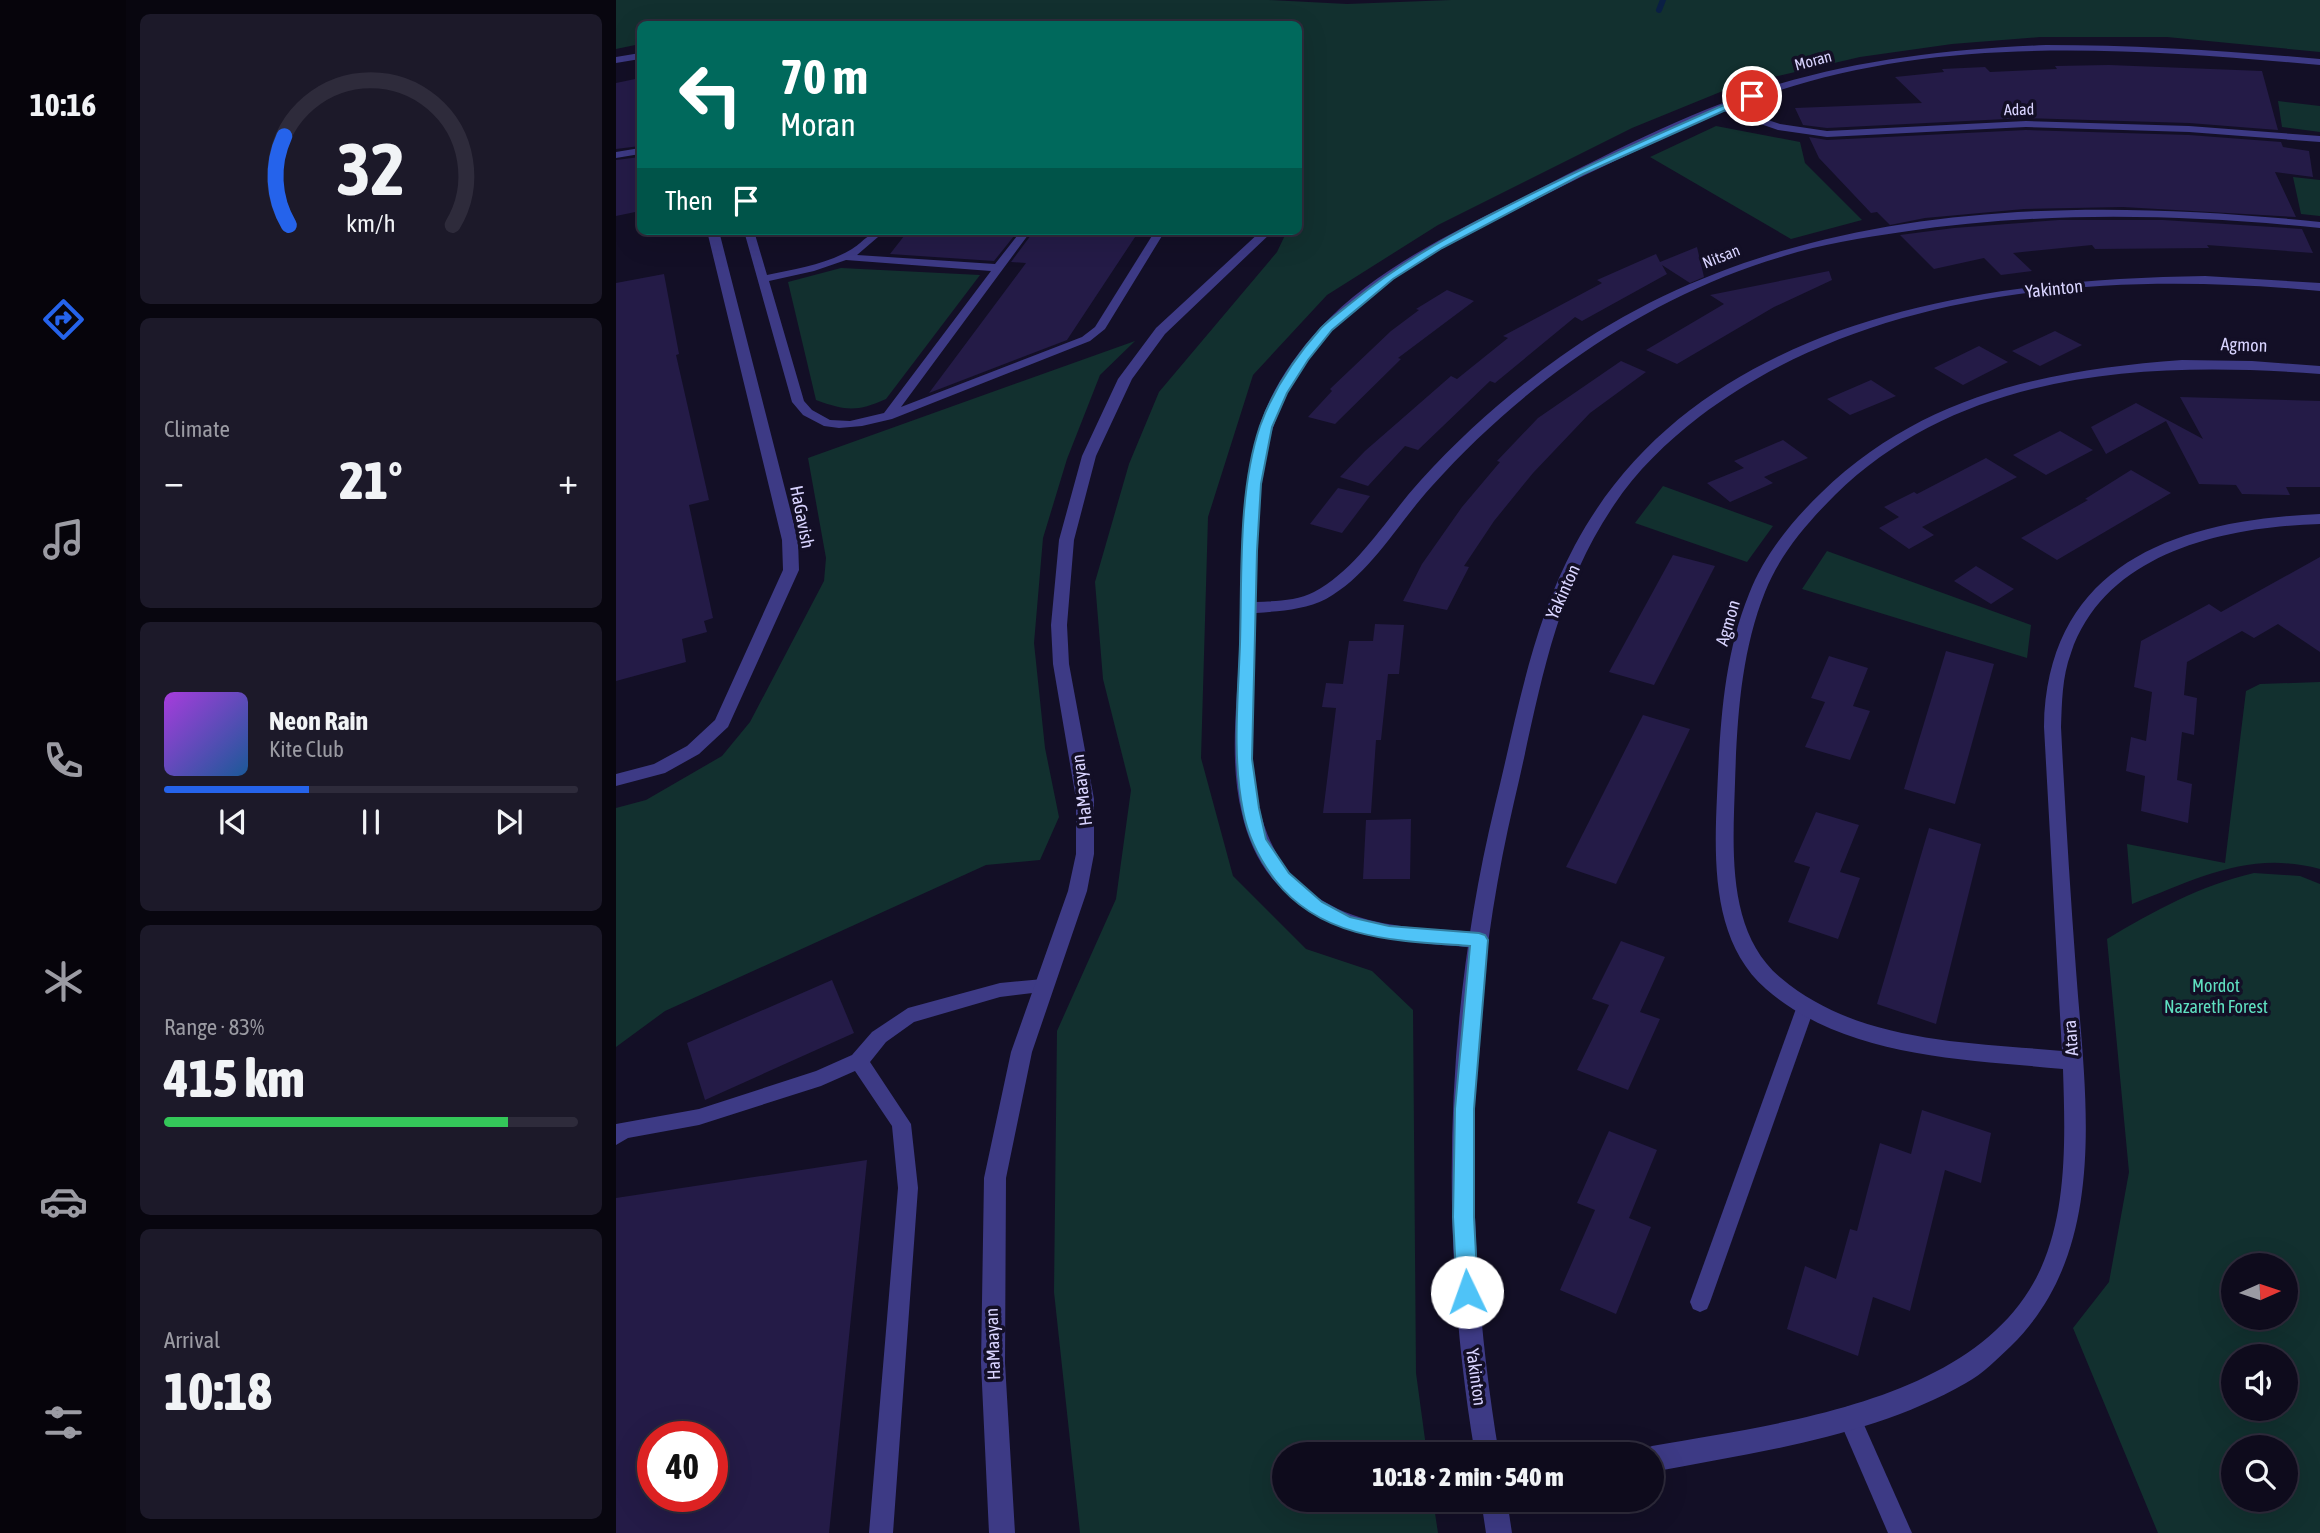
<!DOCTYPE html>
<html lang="en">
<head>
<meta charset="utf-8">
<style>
  :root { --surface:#0e0b1c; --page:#1c1929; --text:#f1f3f6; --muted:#9b9ba3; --line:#2e2b3b; --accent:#2563eb }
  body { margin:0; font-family:"Asap Condensed",sans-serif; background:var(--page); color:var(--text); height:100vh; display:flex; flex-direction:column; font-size:26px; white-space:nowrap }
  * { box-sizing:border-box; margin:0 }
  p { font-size:23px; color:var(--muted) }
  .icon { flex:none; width:38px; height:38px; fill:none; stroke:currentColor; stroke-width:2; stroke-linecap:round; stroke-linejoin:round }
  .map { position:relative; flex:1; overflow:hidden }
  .side { display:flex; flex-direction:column; gap:14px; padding:14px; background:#08060f; width:490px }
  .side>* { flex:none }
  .top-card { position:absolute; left:21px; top:21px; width:665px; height:214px; border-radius:10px; box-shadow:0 7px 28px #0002,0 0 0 2px var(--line); background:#00695c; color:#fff; overflow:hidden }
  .needle { width:46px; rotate:87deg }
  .tools { position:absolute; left:1605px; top:1253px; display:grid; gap:14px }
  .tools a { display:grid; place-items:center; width:77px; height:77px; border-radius:50%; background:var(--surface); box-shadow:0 7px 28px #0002,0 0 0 2px var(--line); font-size:35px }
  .speed { position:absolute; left:21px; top:1421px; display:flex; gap:14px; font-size:35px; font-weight:700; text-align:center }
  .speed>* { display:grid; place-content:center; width:91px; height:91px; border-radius:50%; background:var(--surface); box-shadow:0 7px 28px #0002,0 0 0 2px var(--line); line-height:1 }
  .speed .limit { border:10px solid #d22; background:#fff; color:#111 }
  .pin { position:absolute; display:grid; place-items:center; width:60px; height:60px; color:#fff; margin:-30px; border:4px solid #fff; border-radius:50%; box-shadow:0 2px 7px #0007 }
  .me { position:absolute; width:77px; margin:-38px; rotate:357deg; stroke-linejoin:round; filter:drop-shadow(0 0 5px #0008) }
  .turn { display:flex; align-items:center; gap:24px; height:147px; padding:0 28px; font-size:32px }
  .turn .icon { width:91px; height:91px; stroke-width:2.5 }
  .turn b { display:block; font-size:49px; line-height:60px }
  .then { display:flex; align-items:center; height:66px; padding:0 28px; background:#0003; gap:14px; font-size:26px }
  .big { font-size:52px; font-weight:800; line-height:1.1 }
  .side .tile { flex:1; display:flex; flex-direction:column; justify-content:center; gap:10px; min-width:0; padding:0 24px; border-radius:10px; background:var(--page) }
  .side .dial { align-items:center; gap:0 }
  .dial svg { height:182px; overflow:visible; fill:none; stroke:var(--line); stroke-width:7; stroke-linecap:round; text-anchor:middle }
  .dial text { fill:var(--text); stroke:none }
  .song { display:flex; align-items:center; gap:21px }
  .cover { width:84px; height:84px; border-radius:10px; background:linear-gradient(135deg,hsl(280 70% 55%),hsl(210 70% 35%)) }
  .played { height:7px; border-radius:4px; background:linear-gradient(90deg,var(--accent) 35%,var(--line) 35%) }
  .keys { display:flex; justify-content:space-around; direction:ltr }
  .heat { display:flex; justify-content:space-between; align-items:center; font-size:38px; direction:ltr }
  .charge { height:10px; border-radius:5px; background:linear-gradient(90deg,#34c759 83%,var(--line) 0) }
  .trip { position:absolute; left:656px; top:1442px; width:392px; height:70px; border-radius:35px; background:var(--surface); box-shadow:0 7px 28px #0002,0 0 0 2px var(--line); font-weight:800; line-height:70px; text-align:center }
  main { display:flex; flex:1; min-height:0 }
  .menu { display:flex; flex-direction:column; width:126px; justify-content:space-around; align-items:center; background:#06040b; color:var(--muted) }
  .menu .icon { width:49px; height:49px }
  .menu .current { color:var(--accent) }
  .menu b { font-size:32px; color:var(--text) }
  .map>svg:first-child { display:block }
  .green { fill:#12302f; fill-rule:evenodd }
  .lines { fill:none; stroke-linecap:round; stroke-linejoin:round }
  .stream { stroke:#0a1f44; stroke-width:6 }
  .building { fill:#241b47; fill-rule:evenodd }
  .service { fill:#3d3a85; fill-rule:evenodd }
  .minor { fill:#3d3a85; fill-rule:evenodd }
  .tertiary { fill:#3d3a85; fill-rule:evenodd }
  .route { fill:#4fc3f7; stroke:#337fa1; stroke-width:2 }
  .labels { text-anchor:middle; stroke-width:7; stroke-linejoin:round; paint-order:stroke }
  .far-street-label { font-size:16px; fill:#d9d4ff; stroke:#130f26 }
  .street-label { font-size:18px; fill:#d9d4ff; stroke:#130f26 }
  .park-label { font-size:18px; fill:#5fe0c0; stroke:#130f26 }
</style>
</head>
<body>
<main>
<nav class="menu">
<b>10:16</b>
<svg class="icon current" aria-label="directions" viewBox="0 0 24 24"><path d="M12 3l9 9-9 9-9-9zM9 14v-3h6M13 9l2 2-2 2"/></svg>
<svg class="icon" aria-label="music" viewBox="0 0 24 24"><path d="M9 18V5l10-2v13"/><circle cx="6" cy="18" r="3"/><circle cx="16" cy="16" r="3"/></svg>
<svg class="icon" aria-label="phone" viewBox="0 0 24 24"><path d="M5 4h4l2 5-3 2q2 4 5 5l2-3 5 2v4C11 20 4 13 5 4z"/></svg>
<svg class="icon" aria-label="climate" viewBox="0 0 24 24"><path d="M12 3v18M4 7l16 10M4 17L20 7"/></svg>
<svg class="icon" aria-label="car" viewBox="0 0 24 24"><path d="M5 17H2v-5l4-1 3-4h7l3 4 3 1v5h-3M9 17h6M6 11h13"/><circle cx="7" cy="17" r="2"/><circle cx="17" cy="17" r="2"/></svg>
<svg class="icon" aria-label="filters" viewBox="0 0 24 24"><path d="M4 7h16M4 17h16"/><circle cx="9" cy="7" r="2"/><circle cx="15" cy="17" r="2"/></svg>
</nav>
<section class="side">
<div class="tile dial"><svg viewBox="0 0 100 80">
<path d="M14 69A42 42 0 1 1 86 69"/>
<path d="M14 69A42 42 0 0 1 12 30" stroke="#2563eb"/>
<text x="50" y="56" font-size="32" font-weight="700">32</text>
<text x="50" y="72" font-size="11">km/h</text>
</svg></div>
<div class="tile"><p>Climate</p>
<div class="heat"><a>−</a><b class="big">21°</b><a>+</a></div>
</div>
<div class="tile">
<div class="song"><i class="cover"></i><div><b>Neon Rain</b><p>Kite Club</p></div></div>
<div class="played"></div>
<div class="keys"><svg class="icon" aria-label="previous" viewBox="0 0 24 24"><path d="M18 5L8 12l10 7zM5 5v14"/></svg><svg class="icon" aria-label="pause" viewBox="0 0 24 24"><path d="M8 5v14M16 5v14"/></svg><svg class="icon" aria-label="next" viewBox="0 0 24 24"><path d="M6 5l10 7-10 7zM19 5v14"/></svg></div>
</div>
<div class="tile"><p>Range · 83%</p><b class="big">415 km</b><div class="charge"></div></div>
<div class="tile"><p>Arrival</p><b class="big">10:18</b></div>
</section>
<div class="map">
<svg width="1704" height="1533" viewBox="0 0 1704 1533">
  <rect width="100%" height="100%" fill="#130f26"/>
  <g class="green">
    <path d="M 0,0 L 653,0 L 731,4 L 835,0 L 1704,0 L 1704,52 L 1551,37 L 1424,37 L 1336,44 L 1244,57 L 1119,86 L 1016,128 L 822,225 L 711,295 L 637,375 L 592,517 L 585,758 L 617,876 L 690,949 L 756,971 L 797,1010 L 800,1373 L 811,1454 L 668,1454 L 668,1500 L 817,1500 L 822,1533 L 464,1533 L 438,1292 L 441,1031 L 500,899 L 515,790 L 487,679 L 479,582 L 513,464 L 543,392 L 661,252 L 671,231 L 682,231 L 682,24 L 24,24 L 24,44 L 0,49 Z"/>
    <path d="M 1662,101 L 1704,106 L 1704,132 L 1666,127 Z"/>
    <path d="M 1100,126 L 1184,142 L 1189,163 L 1246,220 L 1175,239 L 1034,157 Z"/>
    <path d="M 1677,177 L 1704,180 L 1704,216 L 1685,214 Z"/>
    <path d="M 225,268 L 364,275 L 270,399 C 241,412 230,411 200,400 L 172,282 Z"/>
    <path d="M 519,341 L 484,375 L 451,459 L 427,538 L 418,643 L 429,748 L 443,817 L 424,860 L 370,865 L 49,1011 L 0,1047 L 0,808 L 30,800 L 106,756 L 134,722 L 208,581 L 210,558 L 192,458 Z"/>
    <path d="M 1047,486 L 1157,526 L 1131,562 L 1019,523 Z"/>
    <path d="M 1211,551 L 1415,625 L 1411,658 L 1186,589 Z"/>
    <path d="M 1704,682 L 1704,869 C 1632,850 1582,879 1516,904 L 1511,844 L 1609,863 L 1630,691 L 1644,684 Z"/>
    <path d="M 1638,873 L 1684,876 L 1704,884 L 1704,1533 L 1542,1533 L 1457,1328 L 1493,1282 L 1513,1172 L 1491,939 C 1538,911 1585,885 1638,873 ZM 1617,1265 L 1670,1265 L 1670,1318 L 1617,1318 ZM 1617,1356 L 1670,1356 L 1670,1409 L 1617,1409 ZM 1617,1447 L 1670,1447 L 1670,1500 L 1617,1500 Z"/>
  </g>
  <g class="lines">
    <path class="stream" d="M 1043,10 L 1047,0"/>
  </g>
  <g class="building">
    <path d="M 1493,65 L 1646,71 L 1662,130 L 1573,123 L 1410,118 L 1211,128 L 1187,125 L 1179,108 L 1306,103 L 1279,77 L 1328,72 L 1326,69 L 1369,67 L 1374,72 L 1441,69 L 1439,66 Z"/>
    <path d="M 24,78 L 24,146 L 0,149 L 0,83 Z"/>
    <path d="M 1410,130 L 1573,135 L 1665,142 L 1667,147 L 1693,151 L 1697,177 L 1659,172 L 1680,217 L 1507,207 L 1408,209 L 1309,218 L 1274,225 L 1261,212 L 1255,213 L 1203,158 L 1193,137 L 1211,140 Z"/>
    <path d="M 24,157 L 24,211 L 0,216 L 0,160 Z"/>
    <path d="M 1443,220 L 1547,220 L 1686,229 L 1697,253 L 1591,245 L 1593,248 L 1479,249 L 1476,245 L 1397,253 L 1416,271 L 1385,275 L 1368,258 L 1318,269 L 1284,235 L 1338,228 Z"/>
    <path d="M 292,231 L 402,231 L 378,261 L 274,254 Z"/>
    <path d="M 418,231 L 523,231 L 451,340 L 313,393 L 410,263 L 395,262 Z"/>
    <path d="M 1081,247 L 1088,277 L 1074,283 L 1046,265 L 1051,274 L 966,321 L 959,317 L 879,383 L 874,381 L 802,450 L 789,446 L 752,486 L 724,477 L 749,451 L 835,376 L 841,379 L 892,338 L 887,336 L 986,283 L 981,280 L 1040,254 L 1044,262 Z"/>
    <path d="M 1213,271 L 1216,280 L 1158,307 L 1061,364 L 1030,350 L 1108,304 L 1094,295 Z"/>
    <path d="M 48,274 L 63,354 L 60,355 L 93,500 L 73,505 L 97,618 L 88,621 L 91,632 L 66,639 L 70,662 L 0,681 L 0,283 Z"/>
    <path d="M 831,290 L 858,301 L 782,358 L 785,359 L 719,424 L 692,417 L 716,391 L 714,389 L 775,331 L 803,310 L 800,309 Z"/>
    <path d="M 1439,331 L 1466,345 L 1424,366 L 1396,351 Z"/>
    <path d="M 1363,346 L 1392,362 L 1347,385 L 1318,368 Z"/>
    <path d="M 1005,361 L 1030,372 L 974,413 L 917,473 L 878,521 L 848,566 L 853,567 L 831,610 L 787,601 L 806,564 L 846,507 L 884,462 L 881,461 L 922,418 Z"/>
    <path d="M 1255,380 L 1280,396 L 1234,415 L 1211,399 Z"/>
    <path d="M 1564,397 L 1704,401 L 1704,487 L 1670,487 L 1674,495 L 1626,494 L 1620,485 L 1583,484 L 1550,421 L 1490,454 L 1475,427 L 1520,403 L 1587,439 Z"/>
    <path d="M 1444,431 L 1477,450 L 1430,475 L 1397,455 Z"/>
    <path d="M 1167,440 L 1192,458 L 1148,477 L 1157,483 L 1114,502 L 1091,483 L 1128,468 L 1118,461 Z"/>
    <path d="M 1370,458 L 1401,477 L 1306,527 L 1318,535 L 1293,549 L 1263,528 L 1283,517 L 1268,507 L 1298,492 L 1301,494 Z"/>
    <path d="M 1515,470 L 1555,493 L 1441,560 L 1405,538 L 1472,500 L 1469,499 Z"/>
    <path d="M 722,488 L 754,496 L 726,533 L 694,524 Z"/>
    <path d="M 1057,555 L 1099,566 L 1038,685 L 993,672 Z"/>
    <path d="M 1704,557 L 1704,652 L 1662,624 L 1638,638 L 1626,631 L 1571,662 L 1568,695 L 1581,698 L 1578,735 L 1566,732 L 1561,780 L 1576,784 L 1572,823 L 1525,811 L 1529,776 L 1510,771 L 1515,737 L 1530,741 L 1536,692 L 1518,687 L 1525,641 L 1593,604 L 1605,612 Z"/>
    <path d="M 1360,566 L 1398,589 L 1375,604 L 1338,581 Z"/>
    <path d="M 759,624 L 788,625 L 783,674 L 772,674 L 765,740 L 760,740 L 755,813 L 707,813 L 720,708 L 706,707 L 710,683 L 727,684 L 733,641 L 757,641 Z"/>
    <path d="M 1330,651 L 1378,664 L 1339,804 L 1288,789 Z"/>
    <path d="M 1213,656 L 1252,668 L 1237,706 L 1254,711 L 1234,760 L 1189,747 L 1209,702 L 1195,698 Z"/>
    <path d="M 1027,715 L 1074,729 L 1000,884 L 950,867 Z"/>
    <path d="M 1200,812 L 1243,825 L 1224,872 L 1244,878 L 1222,939 L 1172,922 L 1194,867 L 1178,862 Z"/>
    <path d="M 795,819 L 794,879 L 747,879 L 750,820 Z"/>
    <path d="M 1313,828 L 1365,844 L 1320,1024 L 1261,1004 Z"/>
    <path d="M 1005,941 L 1049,957 L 1024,1012 L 1044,1019 L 1012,1090 L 961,1070 L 993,1005 L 976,999 Z"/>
    <path d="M 216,980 L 238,1033 L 89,1100 L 71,1043 Z"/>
    <path d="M 1306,1110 L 1375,1133 L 1365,1183 L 1329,1170 L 1294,1311 L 1257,1297 L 1242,1356 L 1171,1329 L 1189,1266 L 1220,1279 L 1234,1229 L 1241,1231 L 1264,1143 L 1295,1154 Z"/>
    <path d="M 993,1131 L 1041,1150 L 1013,1218 L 1035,1227 L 1000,1314 L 944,1290 L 979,1210 L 961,1203 Z"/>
    <path d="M 251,1160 L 213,1533 L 0,1533 L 0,1198 ZM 37,1437 L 96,1437 L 96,1496 L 37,1496 Z"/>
  </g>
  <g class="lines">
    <g class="service">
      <path d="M 24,148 L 24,154 L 0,158 L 0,152 Z"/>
      <path d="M 128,231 L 138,231 L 151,275 C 180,269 211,264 236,249 C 250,240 253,231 269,231 L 241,255 L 379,264 L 405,231 L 415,231 L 285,407 L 466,337 L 479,327 L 539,231 L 549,231 L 489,329 L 474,341 L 276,419 L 246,426 L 223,428 L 208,426 L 187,415 L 176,402 ZM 230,260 L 375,271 L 268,413 L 234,421 L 214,420 L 196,410 L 188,401 L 153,281 L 198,271 Z"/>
      <path d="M 427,979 L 433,981 L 436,986 L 433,991 L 384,997 L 298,1022 L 270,1042 L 254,1062 L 295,1124 L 302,1188 L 277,1533 L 253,1533 L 282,1188 L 276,1126 L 239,1071 L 205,1086 L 83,1125 L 12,1138 L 0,1145 L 0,1124 L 83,1109 L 200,1071 L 236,1055 L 256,1032 L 292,1008 L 384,983 Z"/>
      <path d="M 1190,999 L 1196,1001 L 1199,1006 L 1094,1302 L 1091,1309 L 1084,1312 L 1077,1309 L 1074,1302 L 1181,1006 L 1184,1001 Z"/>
      <path d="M 1233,1406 L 1241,1409 L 1296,1533 L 1272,1533 L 1222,1417 L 1225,1409 Z"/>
    </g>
    <g class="minor">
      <path d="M 1430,45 C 1522,45 1613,51 1704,59 L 1704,65 C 1510,48 1300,31 1116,108 L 1164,124 L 1211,131 L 1410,121 L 1573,126 L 1704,136 L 1704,142 L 1573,132 L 1410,127 L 1211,137 L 1162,130 L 1107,111 C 1042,140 978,170 915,202 C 816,252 701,307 660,419 C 639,476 640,542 640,602 C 659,601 681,601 698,592 C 743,568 771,517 805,480 C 847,434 893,393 944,357 C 1163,201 1446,195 1704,222 L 1704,228 C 1564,214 1425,211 1286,232 C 1246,238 1206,244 1168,256 C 1092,278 1018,316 954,362 C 904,398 857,440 816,486 C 782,523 755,574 710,599 C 689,610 663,611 640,613 C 639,720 607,869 737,915 C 777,929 821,929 863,932 L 870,935 L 873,940 L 870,945 L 863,948 C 791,942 715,940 662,885 C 643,865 632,840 626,814 C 613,762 621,707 623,654 C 626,580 621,503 642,431 C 653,393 677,357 704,328 C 759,269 834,234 905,198 C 982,159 1071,112 1153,87 C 1244,59 1336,49 1430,45 Z"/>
      <path d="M 24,53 L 24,59 L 0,63 L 0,57 Z"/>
      <path d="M 91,231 L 103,231 L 182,540 L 183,570 L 112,727 L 83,754 L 49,773 L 0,786 L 0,774 L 38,764 L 71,746 L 99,720 L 167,570 L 166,540 Z"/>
      <path d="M 645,231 L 657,231 L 549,334 L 516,379 L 480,456 L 458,540 L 451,625 L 453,664 L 478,799 L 478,854 L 471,891 L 416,1052 L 390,1178 L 389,1363 L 399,1533 L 373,1533 L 365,1363 L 368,1178 L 395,1052 L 452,891 L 460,854 L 460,799 L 437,664 L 435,625 L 443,540 L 466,456 L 502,379 L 540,328 Z"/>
      <path d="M 1566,360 L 1636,361 L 1704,366 L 1704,374 C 1535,361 1347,369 1219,495 C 1191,523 1164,554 1149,592 C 1125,652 1121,719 1119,783 C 1117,848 1110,932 1165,978 C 1242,1043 1350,1042 1446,1051 L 1428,727 C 1431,562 1563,520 1704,514 L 1704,524 C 1610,527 1490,551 1455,653 C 1446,677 1446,702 1445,727 C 1449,808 1454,889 1460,970 C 1469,1096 1495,1248 1395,1346 C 1381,1359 1367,1374 1350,1383 C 1256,1437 1141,1452 1036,1472 L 1036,1454 L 1025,1454 L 1027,1450 L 1036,1446 C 1163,1423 1365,1402 1425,1268 C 1452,1208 1449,1133 1447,1069 C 1346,1059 1230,1058 1150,989 C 1096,942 1098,861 1101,796 C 1104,728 1107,658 1133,594 C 1148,555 1176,521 1205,493 C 1306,395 1430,370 1566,360 Z"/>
    </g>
    <g class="tertiary">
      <path d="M 1589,276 L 1704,283 L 1704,291 C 1496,271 1255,286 1083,417 C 1051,442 1020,471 998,505 C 936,597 923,697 898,802 C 848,1015 847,1239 883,1454 L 859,1454 C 823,1241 828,1016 879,805 C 901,716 915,627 959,545 C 1079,321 1359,279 1589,276 Z"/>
      <path d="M 865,1500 L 891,1500 L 896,1533 L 870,1533 Z"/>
    </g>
  </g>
  <path class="route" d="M 1133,94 L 1141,96 L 967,174 L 826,248 L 777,279 L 716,330 L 692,360 L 671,393 L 656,427 L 645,484 L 641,551 L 636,759 L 643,808 L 650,839 L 673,873 L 706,902 L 734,917 L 773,926 L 863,933 L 869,935 L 872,940 L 858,1109 L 858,1217 L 862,1292 L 859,1299 L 851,1302 L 844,1299 L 841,1292 L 837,1217 L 839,1109 L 854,946 C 784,941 706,941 659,880 C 643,859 632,837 627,811 C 616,756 622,699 624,644 C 626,575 622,491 644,426 C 657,390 680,356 705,328 C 714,319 725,311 735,303 C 777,268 821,242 870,217 C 956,172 1044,133 1133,94 Z"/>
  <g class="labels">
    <g class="far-street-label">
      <text transform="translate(1197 60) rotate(-15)" y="6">Moran</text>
      <text transform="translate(1403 109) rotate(-1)" y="6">Adad</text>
      <text transform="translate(1105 256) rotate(-22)" y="6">Nitsan</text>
    </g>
    <g class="street-label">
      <text transform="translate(1438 289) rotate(-6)" y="6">Yakinton</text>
      <text transform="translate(1628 345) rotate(2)" y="6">Agmon</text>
      <text transform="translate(186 517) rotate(79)" y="6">HaGavish</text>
      <text transform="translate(947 592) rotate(-66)" y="6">Yakinton</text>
      <text transform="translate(1112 623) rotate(-74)" y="6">Agmon</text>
      <text transform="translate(466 790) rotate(-97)" y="6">HaMaayan</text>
      <text transform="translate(1455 1038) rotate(-94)" y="6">Atara</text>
      <text transform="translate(377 1344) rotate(-92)" y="6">HaMaayan</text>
      <text transform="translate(860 1377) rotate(82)" y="6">Yakinton</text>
    </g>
    <g class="park-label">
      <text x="1600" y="992">Mordot<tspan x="1600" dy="21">Nazareth Forest</tspan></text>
    </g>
  </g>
</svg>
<div class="tools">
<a><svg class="needle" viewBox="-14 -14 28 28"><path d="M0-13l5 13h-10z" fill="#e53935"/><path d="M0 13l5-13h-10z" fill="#9b9ba3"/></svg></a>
<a><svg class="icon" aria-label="sound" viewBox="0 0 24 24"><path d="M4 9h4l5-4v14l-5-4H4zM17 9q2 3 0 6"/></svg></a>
<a><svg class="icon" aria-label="search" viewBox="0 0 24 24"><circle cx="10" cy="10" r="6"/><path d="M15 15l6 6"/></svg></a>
</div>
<div class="speed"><div class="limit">40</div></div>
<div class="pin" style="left:1136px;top:96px;background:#d93025"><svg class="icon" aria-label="arrive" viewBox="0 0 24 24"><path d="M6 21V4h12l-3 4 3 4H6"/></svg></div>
<svg class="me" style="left:851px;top:1292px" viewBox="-20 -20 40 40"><circle r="19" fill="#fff"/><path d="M0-13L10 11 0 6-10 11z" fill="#4fc3f7"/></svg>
<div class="trip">10:18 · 2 min · 540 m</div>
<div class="top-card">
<div class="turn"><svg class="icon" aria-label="left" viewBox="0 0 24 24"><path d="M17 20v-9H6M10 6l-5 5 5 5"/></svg><div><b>70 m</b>Moran</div></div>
<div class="then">Then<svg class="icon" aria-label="arrive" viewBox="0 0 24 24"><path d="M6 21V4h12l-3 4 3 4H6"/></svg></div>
</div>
</div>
</main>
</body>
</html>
